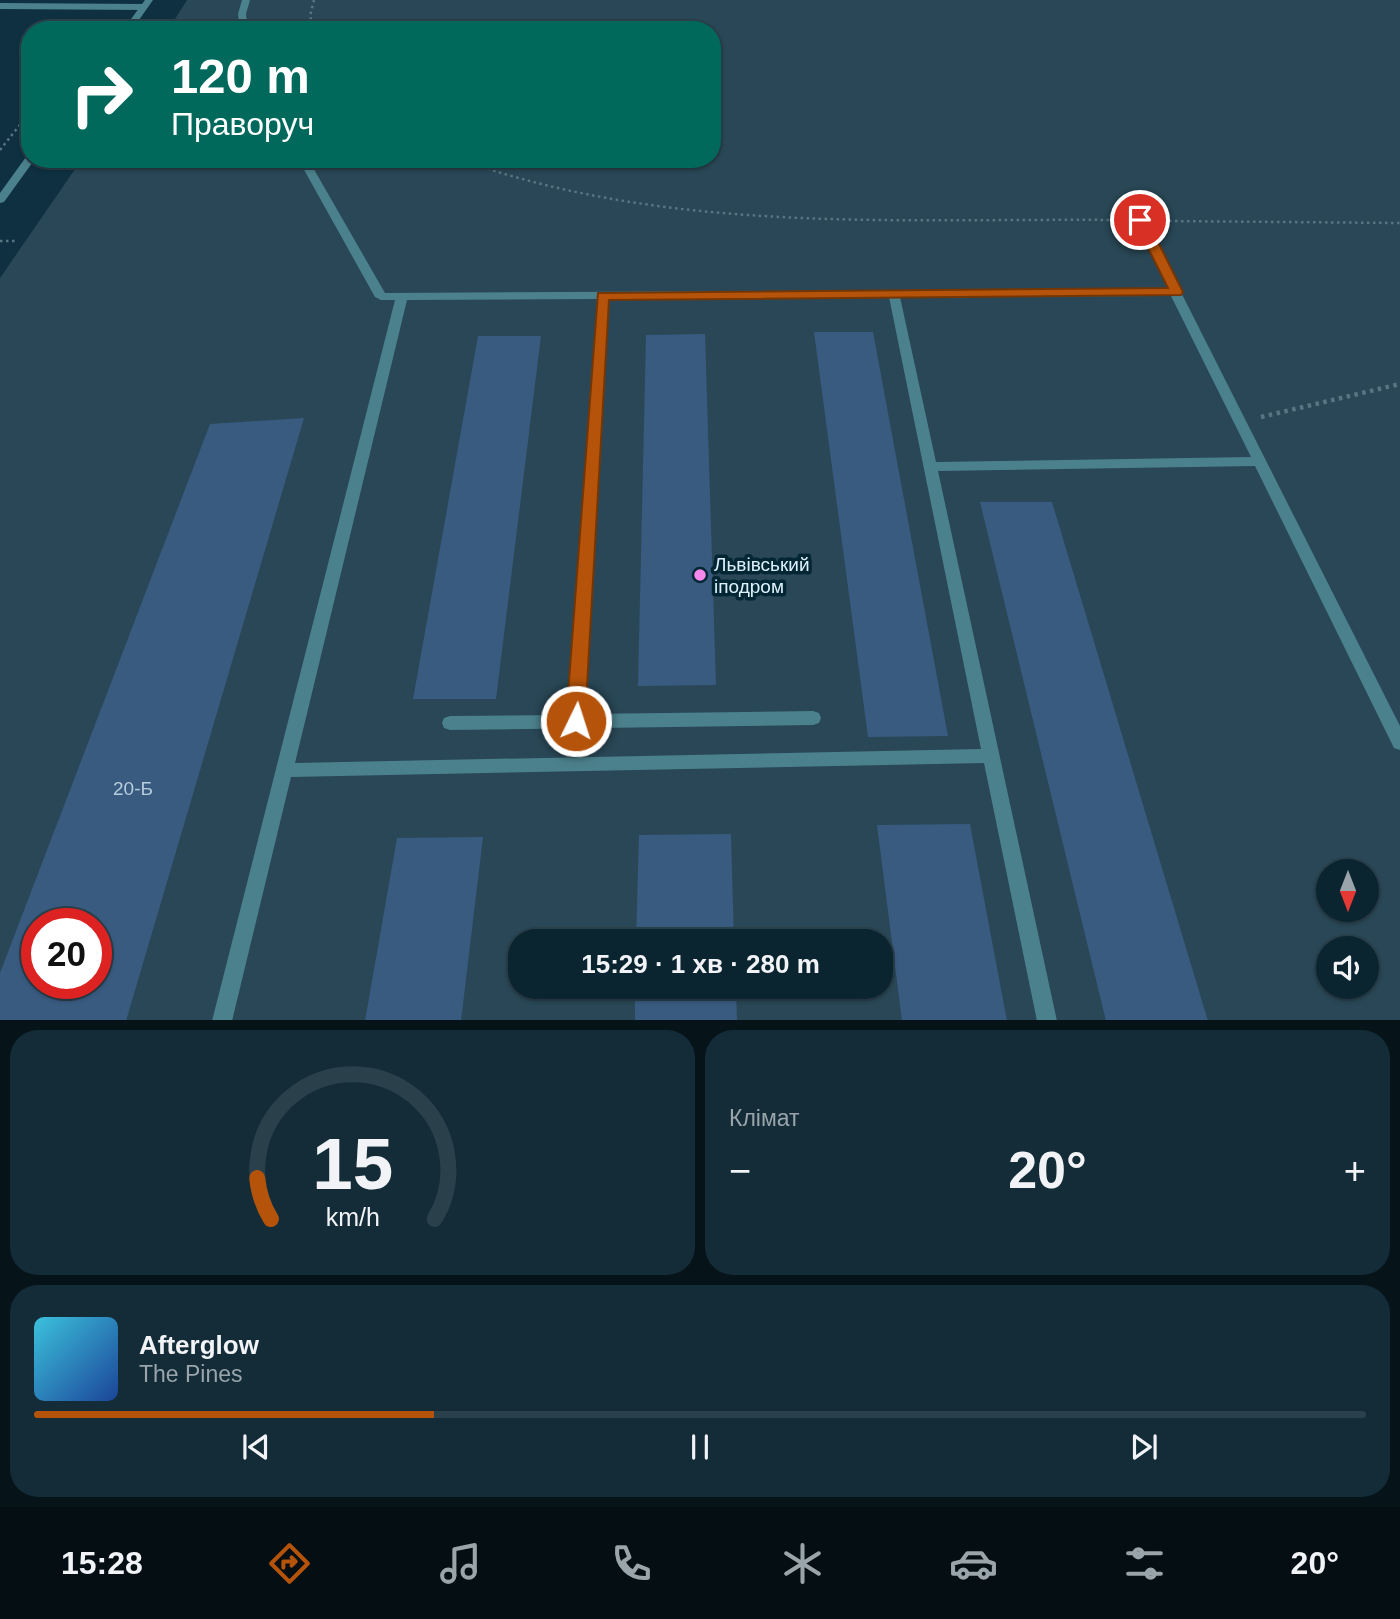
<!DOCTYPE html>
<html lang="uk">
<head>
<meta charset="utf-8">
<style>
  :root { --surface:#0a2430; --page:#132c38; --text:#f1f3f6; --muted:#99a4ab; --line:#2a414c; --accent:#b45309 }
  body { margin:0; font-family:Arial,sans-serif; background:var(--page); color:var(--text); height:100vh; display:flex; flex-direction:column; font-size:26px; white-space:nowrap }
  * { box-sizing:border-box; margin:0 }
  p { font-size:23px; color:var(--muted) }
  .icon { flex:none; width:38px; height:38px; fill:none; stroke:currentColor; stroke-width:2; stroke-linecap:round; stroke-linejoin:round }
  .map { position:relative; height:1020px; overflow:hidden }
  .sheet { display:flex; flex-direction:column; gap:10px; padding:10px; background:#06141a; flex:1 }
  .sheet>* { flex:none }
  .top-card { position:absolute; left:21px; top:21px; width:700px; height:147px; border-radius:28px; box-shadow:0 2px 5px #0004,0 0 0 2px var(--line); background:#00695c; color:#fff; overflow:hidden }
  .needle { width:46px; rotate:180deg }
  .controls { position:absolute; left:1316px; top:859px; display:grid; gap:14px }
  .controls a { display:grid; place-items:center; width:63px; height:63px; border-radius:50%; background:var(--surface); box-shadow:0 2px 5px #0004,0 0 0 2px var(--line); font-size:35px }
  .speed { position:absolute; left:21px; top:908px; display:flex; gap:14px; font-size:35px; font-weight:700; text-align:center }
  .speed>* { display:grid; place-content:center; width:91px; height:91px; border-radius:50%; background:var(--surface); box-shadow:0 2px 5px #0004,0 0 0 2px var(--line); line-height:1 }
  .speed .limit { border:10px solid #d22; background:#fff; color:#111 }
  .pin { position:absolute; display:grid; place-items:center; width:60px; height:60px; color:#fff; margin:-30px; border:4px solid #fff; border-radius:50%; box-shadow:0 2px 7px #0007 }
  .me { position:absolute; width:77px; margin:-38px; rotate:4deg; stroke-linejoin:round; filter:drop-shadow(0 0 5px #0008) }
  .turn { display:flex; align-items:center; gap:24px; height:147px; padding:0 35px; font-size:32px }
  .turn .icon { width:91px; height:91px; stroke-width:2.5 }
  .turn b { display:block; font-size:49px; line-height:60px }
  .big { font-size:52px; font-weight:700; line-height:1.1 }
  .sheet .widget { flex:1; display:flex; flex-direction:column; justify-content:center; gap:10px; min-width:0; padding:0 24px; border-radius:28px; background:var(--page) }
  .sheet .dial { align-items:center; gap:0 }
  .dial svg { height:182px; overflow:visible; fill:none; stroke:var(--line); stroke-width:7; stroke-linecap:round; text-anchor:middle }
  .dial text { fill:var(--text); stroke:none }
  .song { display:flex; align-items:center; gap:21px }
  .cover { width:84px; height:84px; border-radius:10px; background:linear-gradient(135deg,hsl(190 70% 55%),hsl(220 70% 35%)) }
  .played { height:7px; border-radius:4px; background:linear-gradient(90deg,var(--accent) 30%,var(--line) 30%) }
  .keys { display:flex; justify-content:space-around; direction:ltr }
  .heat { display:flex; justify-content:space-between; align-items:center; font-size:38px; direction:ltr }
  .sheet .tiles { flex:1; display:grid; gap:10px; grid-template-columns:1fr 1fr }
  .widget:last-child { grid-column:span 2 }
  .trip { position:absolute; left:508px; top:929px; width:385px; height:70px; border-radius:28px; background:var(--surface); box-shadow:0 2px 5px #0004,0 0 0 2px var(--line); font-weight:700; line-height:70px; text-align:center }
  .tab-bar { display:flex; height:112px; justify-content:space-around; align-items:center; background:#040e13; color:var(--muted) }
  .tab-bar .icon { width:49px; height:49px }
  .tab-bar .current { color:var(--accent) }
  .tab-bar b { font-size:32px; color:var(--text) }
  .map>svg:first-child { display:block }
  .green { fill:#294756; fill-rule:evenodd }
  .building { fill:#395b80; fill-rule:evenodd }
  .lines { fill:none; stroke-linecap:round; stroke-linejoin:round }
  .path-far1 { stroke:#587582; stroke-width:2.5; stroke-dasharray:2.5 3.5; stroke-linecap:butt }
  .path { stroke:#587582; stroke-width:4.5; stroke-dasharray:3.5 4.5; stroke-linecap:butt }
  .service { fill:#4b818c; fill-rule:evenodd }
  .minor { fill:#4b818c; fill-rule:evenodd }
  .route { fill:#b45309; stroke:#753606; stroke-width:2 }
  .poi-dot { fill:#f688ed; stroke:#032635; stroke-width:2.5 }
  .labels { text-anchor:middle; stroke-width:7; stroke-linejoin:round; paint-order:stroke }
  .poi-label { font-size:19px; fill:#def1fb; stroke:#032635; text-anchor:start }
  .near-number-label { font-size:19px; fill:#b5ccdc }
</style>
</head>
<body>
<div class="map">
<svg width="1400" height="1021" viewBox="0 0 1400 1021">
  <rect width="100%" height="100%" fill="#0e3040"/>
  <path class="green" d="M 187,0 L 1400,0 L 1400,1020 L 0,1021 L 0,278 L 82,159 L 712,159 L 712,30 L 168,30 ZM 1328,872 L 1367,872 L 1367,910 L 1328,910 ZM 37,924 L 96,924 L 96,984 L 37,984 ZM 520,942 L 880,942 L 880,987 L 520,987 ZM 1328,948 L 1367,948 L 1367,987 L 1328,987 Z"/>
  <g class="building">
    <path d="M 814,332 L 873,332 L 948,736 L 868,737 Z"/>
    <path d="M 705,334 L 716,685 L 638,686 L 646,335 Z"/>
    <path d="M 478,336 L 541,336 L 496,699 L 413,699 Z"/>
    <path d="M 304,418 L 126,1021 L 0,1021 L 0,973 L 210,424 ZM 37,924 L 96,924 L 96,984 L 37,984 Z"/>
    <path d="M 980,502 L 1052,502 L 1208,1021 L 1106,1021 Z"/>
    <path d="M 970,824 L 1007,1021 L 902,1021 L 877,825 Z"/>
    <path d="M 731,834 L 734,942 L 636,942 L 639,835 Z"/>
    <path d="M 483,837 L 461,1021 L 365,1021 L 397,838 Z"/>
    <path d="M 635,987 L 736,987 L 737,1021 L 635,1021 Z"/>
  </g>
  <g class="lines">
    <g class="path-far1">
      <path d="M 314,0 L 310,16 L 314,30"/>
      <path d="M 0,150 L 30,112"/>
      <path d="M 459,159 C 670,235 898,218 1119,220"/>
      <path d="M 1163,221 L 1400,223"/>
      <path d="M 0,241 L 18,241"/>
    </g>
    <path class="path" d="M 1261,417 L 1400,384"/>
    <g class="service">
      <path d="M 242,0 L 250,0 L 246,14 L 248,30 L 240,30 L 238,14 Z"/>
      <path d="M 0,3 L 144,4 L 148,7 L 144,10 L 0,9 Z"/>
      <path d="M 298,159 L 308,159 L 385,293 L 1168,289 L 1135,221 L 1136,219 L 1144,219 L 1400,726 L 1400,750 L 1394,748 L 1255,466 L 938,471 L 1057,1021 L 1037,1021 L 984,763 L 291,777 L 232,1021 L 212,1021 L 395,300 L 381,300 L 375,297 ZM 1171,296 L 1251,457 L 936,462 L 900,297 ZM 889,297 L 981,749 L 295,763 L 407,300 L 597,299 L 568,715 L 450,716 L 444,718 L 442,723 L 444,728 L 450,730 L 813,725 L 819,723 L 821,718 L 819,713 L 813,711 L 585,714 L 609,299 Z"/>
    </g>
    <g class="minor">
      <path d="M 145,0 L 153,0 L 132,30 L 123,30 Z"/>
      <path d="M 30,156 L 30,159 L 35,159 L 4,202 L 0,203 L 0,193 L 26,157 Z"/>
    </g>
  </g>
  <path class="route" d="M 1136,218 L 1147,220 L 1183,292 L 1181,295 L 609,300 L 585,721 L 576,729 L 569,727 L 566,721 L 598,293 L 1168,288 L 1134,220 Z"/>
  <circle class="poi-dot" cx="700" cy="575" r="7"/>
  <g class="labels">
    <g class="poi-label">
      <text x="714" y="571">Львівський<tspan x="714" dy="22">іподром</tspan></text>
    </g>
    <g class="near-number-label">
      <text x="133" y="795">20-Б</text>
    </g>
  </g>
</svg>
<div class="controls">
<a><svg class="needle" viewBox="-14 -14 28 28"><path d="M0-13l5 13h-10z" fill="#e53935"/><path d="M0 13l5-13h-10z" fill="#99a4ab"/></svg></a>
<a><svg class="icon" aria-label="sound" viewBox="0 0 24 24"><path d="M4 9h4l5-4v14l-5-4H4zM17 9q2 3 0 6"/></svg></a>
</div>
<div class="speed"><div class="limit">20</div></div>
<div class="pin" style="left:1140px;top:220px;background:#d93025"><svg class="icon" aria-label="arrive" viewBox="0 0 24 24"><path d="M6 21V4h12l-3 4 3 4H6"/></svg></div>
<svg class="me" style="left:576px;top:721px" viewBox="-20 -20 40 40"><circle r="17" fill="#b45309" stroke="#fff" stroke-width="3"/><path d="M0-11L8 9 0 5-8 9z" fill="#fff"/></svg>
<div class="trip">15:29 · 1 хв · 280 m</div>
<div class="top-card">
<div class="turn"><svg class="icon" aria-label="right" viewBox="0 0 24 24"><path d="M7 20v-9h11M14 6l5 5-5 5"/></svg><div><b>120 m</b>Праворуч</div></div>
</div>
</div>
<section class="sheet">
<div class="tiles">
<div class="widget dial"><svg viewBox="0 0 100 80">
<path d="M14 69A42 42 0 1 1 86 69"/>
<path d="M14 69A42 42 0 0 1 8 51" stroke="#b45309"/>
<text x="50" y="56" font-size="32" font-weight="700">15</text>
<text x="50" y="72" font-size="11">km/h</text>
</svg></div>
<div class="widget"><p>Клімат</p>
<div class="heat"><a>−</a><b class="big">20°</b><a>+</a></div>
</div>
<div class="widget">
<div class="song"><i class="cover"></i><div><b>Afterglow</b><p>The Pines</p></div></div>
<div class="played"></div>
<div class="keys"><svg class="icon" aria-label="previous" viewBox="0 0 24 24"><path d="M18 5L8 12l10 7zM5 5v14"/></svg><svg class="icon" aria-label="pause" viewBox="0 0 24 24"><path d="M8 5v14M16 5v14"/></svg><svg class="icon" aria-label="next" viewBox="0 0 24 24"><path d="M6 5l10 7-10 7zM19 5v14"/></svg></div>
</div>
</div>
</section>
<nav class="tab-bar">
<b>15:28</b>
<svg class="icon current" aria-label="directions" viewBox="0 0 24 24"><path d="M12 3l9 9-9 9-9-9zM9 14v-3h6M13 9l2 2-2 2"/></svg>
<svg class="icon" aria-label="music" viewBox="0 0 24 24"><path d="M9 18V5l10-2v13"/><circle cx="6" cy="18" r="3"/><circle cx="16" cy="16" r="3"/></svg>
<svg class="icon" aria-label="phone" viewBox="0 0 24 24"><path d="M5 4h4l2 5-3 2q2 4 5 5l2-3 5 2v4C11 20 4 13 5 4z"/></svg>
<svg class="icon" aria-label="climate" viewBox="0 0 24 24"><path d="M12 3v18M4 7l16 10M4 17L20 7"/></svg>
<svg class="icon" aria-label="car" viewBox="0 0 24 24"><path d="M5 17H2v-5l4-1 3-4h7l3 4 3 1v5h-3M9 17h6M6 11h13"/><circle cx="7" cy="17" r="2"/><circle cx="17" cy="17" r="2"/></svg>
<svg class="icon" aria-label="filters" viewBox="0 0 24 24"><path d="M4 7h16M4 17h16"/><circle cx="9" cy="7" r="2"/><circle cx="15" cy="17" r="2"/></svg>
<b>20°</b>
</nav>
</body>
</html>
